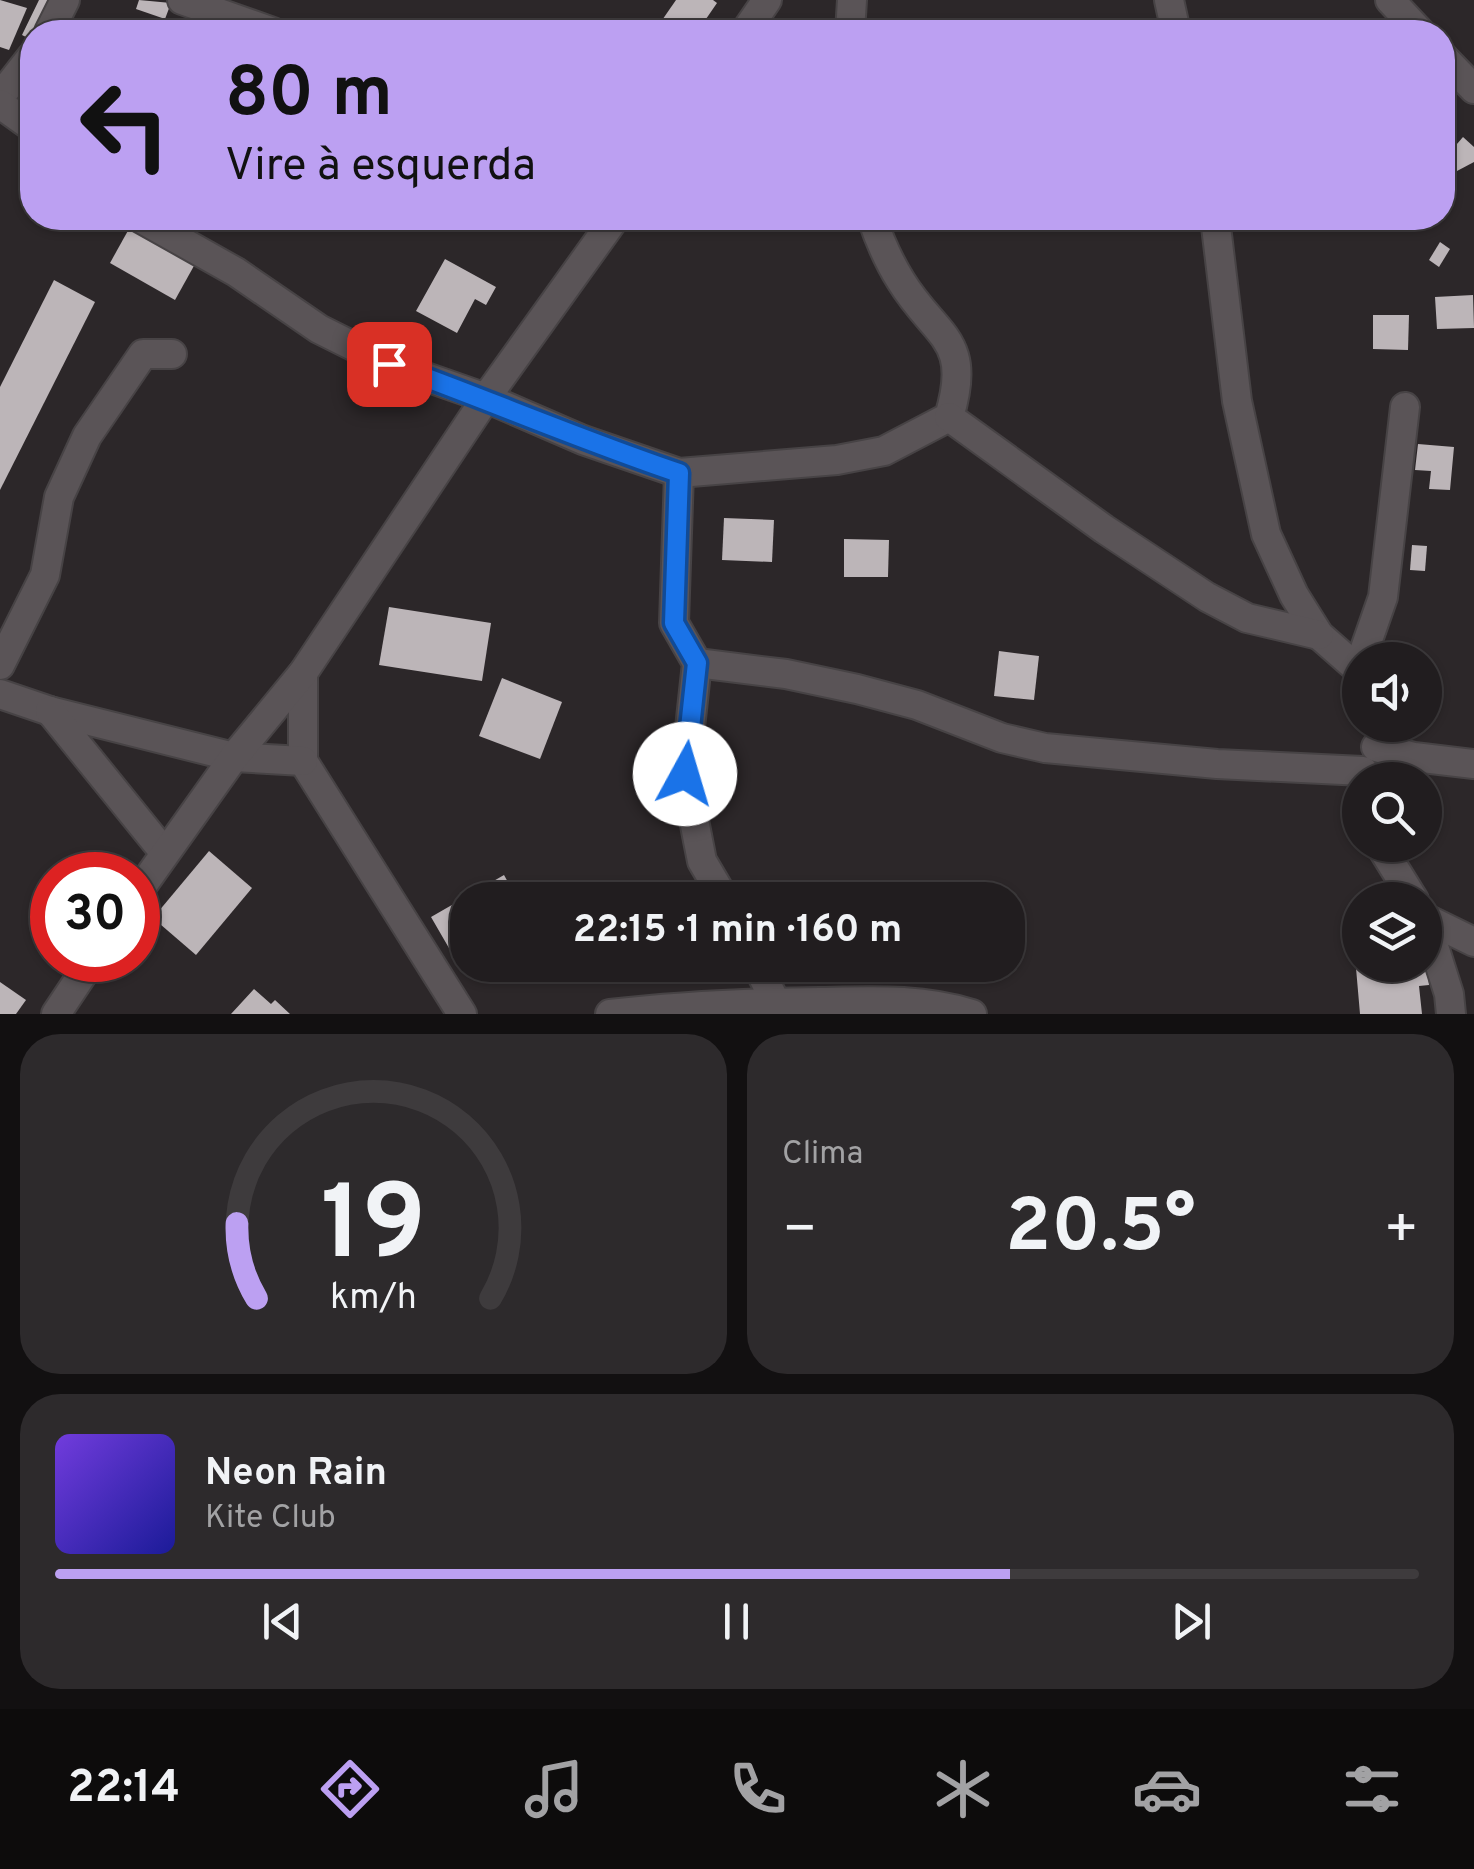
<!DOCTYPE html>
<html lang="pt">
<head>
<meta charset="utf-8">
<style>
  :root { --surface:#211d1f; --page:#2d2a2c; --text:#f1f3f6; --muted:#a2a2a4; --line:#3e3b3d; --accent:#bca0f2 }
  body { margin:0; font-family:Overpass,sans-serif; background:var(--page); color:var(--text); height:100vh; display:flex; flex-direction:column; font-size:38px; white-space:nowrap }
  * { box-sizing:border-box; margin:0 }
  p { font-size:32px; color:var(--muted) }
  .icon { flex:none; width:55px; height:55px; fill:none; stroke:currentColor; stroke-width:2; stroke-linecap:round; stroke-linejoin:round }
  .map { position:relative; height:1014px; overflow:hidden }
  .side { display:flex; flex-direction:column; gap:20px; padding:20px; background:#121011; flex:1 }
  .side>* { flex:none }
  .hud { position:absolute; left:20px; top:20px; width:1435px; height:210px; border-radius:40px; box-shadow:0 2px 8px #0004,0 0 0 2px var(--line); background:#bca0f2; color:#111; overflow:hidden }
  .controls { position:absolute; left:1342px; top:642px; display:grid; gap:20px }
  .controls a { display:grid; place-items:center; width:100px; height:100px; border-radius:50%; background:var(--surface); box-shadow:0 2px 8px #0004,0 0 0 2px var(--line); font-size:50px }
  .speed { position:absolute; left:30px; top:852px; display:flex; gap:20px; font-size:50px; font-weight:700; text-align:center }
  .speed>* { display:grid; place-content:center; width:130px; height:130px; border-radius:50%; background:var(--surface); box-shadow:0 2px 8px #0004,0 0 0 2px var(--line); line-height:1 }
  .speed .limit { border:15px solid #d22; background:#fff; color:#111 }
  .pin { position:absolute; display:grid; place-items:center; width:85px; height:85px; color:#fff; margin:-42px; border-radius:20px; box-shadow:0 5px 15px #0006 }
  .me { position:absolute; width:110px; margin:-55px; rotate:6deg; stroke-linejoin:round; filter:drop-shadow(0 0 8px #0008) }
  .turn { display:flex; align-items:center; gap:35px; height:210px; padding:0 40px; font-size:45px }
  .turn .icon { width:130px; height:130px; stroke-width:2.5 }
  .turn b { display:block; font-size:70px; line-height:85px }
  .big { font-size:75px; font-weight:700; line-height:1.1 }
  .side .widget { flex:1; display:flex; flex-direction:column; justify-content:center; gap:15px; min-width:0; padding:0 35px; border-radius:40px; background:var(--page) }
  .side .dial { align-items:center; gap:0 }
  .dial svg { height:260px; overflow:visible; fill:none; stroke:var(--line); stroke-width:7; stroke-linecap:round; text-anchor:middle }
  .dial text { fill:var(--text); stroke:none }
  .song { display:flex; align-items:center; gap:30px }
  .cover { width:120px; height:120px; border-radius:15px; background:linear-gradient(135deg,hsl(260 70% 55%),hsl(240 70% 35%)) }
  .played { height:10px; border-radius:5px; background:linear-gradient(90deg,var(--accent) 70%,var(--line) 70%) }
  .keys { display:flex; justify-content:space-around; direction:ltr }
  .heat { display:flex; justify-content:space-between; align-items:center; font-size:55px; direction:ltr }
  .side .tiles { flex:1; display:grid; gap:20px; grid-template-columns:1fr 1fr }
  .widget:last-child { grid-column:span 2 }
  .trip { position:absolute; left:450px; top:882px; width:575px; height:100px; border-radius:40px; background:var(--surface); box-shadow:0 2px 8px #0004,0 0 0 2px var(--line); font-weight:700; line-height:100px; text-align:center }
  .tabs { display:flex; height:160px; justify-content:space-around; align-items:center; background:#0d0c0c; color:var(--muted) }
  .tabs .icon { width:70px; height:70px }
  .tabs .on { color:var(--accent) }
  .tabs b { font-size:45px; color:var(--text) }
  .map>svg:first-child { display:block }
  .building { fill:#bcb5b8 }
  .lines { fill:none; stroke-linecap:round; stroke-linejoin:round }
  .minor-casing { stroke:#474345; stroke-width:32 }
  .minor { stroke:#5a5457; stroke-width:28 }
  .route-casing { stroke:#114b97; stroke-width:25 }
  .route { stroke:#1a73e8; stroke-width:18 }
</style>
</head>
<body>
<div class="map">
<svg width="1474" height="1014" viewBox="0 0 1474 1014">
  <rect width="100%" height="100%" fill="#2c2729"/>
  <g class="building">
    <path d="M 0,0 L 27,8 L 9,50 L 0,47 Z"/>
    <path d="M 39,0 L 58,0 L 41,32 L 32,32 L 32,40 L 22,35 Z"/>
    <path d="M 139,0 L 171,3 L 165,19 L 136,9 Z"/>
    <path d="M 676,0 L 713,0 L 717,3 L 697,32 L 667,32 L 658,26 Z"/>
    <path d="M 1463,137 L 1474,147 L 1474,162 L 1457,171 L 1444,159 Z"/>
    <path d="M 130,227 L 195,264 L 175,300 L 110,263 Z"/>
    <path d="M 1440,242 L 1450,249 L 1439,267 L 1429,260 Z"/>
    <path d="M 445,259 L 496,287 L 486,305 L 475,299 L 457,333 L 416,311 Z"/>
    <path d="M 54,280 L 95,302 L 0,490 L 0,387 Z"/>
    <path d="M 1473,295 L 1474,328 L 1437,329 L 1435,297 Z"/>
    <path d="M 1373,315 L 1409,315 L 1408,350 L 1373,349 Z"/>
    <path d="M 1418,444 L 1454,447 L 1450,490 L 1429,489 L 1431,471 L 1415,470 Z"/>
    <path d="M 724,518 L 774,520 L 772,562 L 722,560 Z"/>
    <path d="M 844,539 L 889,540 L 888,577 L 844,577 Z"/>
    <path d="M 1412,545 L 1427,546 L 1425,571 L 1410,570 Z"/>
    <path d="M 389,607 L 491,623 L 482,681 L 379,665 Z"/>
    <path d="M 999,651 L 1039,656 L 1034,700 L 994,696 Z"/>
    <path d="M 502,678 L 562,702 L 540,759 L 479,736 Z"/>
    <path d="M 209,851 L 252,888 L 196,955 L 153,918 Z"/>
    <path d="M 504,875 L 518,900 L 468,900 L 468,947 L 453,955 L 431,917 Z"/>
    <path d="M 1354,945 L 1360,945 L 1360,965 L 1427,965 L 1429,985 L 1419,986 L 1422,1014 L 1360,1014 Z"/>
    <path d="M 0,982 L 26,1000 L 16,1014 L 0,1014 Z"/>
    <path d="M 254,989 L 271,1004 L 275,1000 L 290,1014 L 231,1014 Z"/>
  </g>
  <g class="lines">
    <defs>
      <g id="minor">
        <path d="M 182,0 L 273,32"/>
        <path d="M 1169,0 L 1176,32"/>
        <path d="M 1390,0 L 1420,32"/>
        <path d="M 49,32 L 65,0"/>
        <path d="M 745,32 L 767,0"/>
        <path d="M 850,32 L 852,0"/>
        <path d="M 1442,56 L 1474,89"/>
        <path d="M 0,97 L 32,56"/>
        <path d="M 0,104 L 32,127"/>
        <path d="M 140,218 L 236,272 L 319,329 L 389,364 L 486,398 L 583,440 L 679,473 L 837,460 L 884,451 L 949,417 C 973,338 936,338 901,281 C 889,262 879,239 872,218"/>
        <path d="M 1215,218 L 1237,401 L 1266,534 L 1294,595 L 1319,635 L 1360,671"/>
        <path d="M 949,417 L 1104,529 L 1207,597 L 1247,618 L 1319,635"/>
        <path d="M 679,473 L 674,623 L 697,663 L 685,774 L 702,861 L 725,900"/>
        <path d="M 1361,660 L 1383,597 L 1405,407"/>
        <path d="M 697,663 L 786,674 L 857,689 L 917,705 L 1002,738 L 1045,748 L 1217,764 L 1363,771"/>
        <path d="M 0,665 L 45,575 L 59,497 L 87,436 L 143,354 L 172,354"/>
        <path d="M 303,673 L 303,761 L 462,1014"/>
        <path d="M 0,694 L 50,711 L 234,757 L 303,761"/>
        <path d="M 50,711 L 164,852"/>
        <path d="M 1376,747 L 1414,757 L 1474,764"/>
        <path d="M 1380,845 L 1414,900"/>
        <path d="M 138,892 L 234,757 L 303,673 L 486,398 L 615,218"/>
        <path d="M 1425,918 L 1449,994 L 1451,1014"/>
        <path d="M 1425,918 L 1474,942"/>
        <path d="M 757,965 L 776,1003 L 774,1014"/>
        <path d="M 56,1014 L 92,960"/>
        <path d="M 610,1014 C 679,1006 749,1003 819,1002 C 871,1001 921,998 972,1014"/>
      </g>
    </defs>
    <use href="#minor" class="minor-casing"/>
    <use href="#minor" class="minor"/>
  </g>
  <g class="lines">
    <defs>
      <path id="route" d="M 389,364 C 486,399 581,440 679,473 L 674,623 L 697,663 L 685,774"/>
    </defs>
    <use href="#route" class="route-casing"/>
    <use href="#route" class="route"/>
  </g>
</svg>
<div class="controls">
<a><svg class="icon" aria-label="sound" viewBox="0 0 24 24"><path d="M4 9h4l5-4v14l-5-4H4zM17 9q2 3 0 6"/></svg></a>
<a><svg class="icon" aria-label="search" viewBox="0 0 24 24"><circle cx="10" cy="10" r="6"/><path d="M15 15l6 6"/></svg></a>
<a><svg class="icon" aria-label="layers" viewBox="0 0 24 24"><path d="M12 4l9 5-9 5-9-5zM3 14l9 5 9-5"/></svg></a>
</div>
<div class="speed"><div class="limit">30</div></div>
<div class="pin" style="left:389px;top:364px;background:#d93025"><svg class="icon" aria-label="arrive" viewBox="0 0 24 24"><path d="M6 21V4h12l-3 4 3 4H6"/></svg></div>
<svg class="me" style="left:685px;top:774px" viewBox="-20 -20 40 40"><circle r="19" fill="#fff"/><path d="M0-13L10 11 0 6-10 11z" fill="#1a73e8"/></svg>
<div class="trip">22:15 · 1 min · 160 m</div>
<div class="hud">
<div class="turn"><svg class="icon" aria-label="left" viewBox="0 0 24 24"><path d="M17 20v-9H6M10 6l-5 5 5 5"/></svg><div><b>80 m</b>Vire à esquerda</div></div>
</div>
</div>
<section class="side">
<div class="tiles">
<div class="widget dial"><svg viewBox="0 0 100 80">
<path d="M14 69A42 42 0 1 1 86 69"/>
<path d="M14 69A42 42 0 0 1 8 46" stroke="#bca0f2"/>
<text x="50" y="56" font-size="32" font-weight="700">19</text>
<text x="50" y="72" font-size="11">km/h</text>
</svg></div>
<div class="widget"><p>Clima</p>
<div class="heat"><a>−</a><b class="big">20.5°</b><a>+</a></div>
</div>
<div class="widget">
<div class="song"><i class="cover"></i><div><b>Neon Rain</b><p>Kite Club</p></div></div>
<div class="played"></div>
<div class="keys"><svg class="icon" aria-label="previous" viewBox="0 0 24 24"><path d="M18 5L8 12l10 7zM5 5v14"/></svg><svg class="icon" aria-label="pause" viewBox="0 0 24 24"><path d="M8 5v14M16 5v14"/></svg><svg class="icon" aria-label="next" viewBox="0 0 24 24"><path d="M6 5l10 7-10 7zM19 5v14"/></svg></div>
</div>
</div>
</section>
<nav class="tabs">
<b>22:14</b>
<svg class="icon on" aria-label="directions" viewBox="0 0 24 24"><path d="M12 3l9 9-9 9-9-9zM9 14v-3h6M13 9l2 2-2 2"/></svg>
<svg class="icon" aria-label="music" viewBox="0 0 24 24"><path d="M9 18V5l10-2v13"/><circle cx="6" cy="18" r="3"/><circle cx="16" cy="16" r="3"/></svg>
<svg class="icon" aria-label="phone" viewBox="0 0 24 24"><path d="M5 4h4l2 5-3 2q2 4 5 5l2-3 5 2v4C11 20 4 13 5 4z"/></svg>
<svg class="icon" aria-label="climate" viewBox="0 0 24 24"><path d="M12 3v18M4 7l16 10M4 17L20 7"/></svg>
<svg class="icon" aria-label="car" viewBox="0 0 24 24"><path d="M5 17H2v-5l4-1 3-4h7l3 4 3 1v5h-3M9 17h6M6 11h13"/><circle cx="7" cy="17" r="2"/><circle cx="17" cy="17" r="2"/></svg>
<svg class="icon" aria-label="filters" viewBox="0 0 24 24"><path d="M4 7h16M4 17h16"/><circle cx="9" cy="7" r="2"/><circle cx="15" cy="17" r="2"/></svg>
</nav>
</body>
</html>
